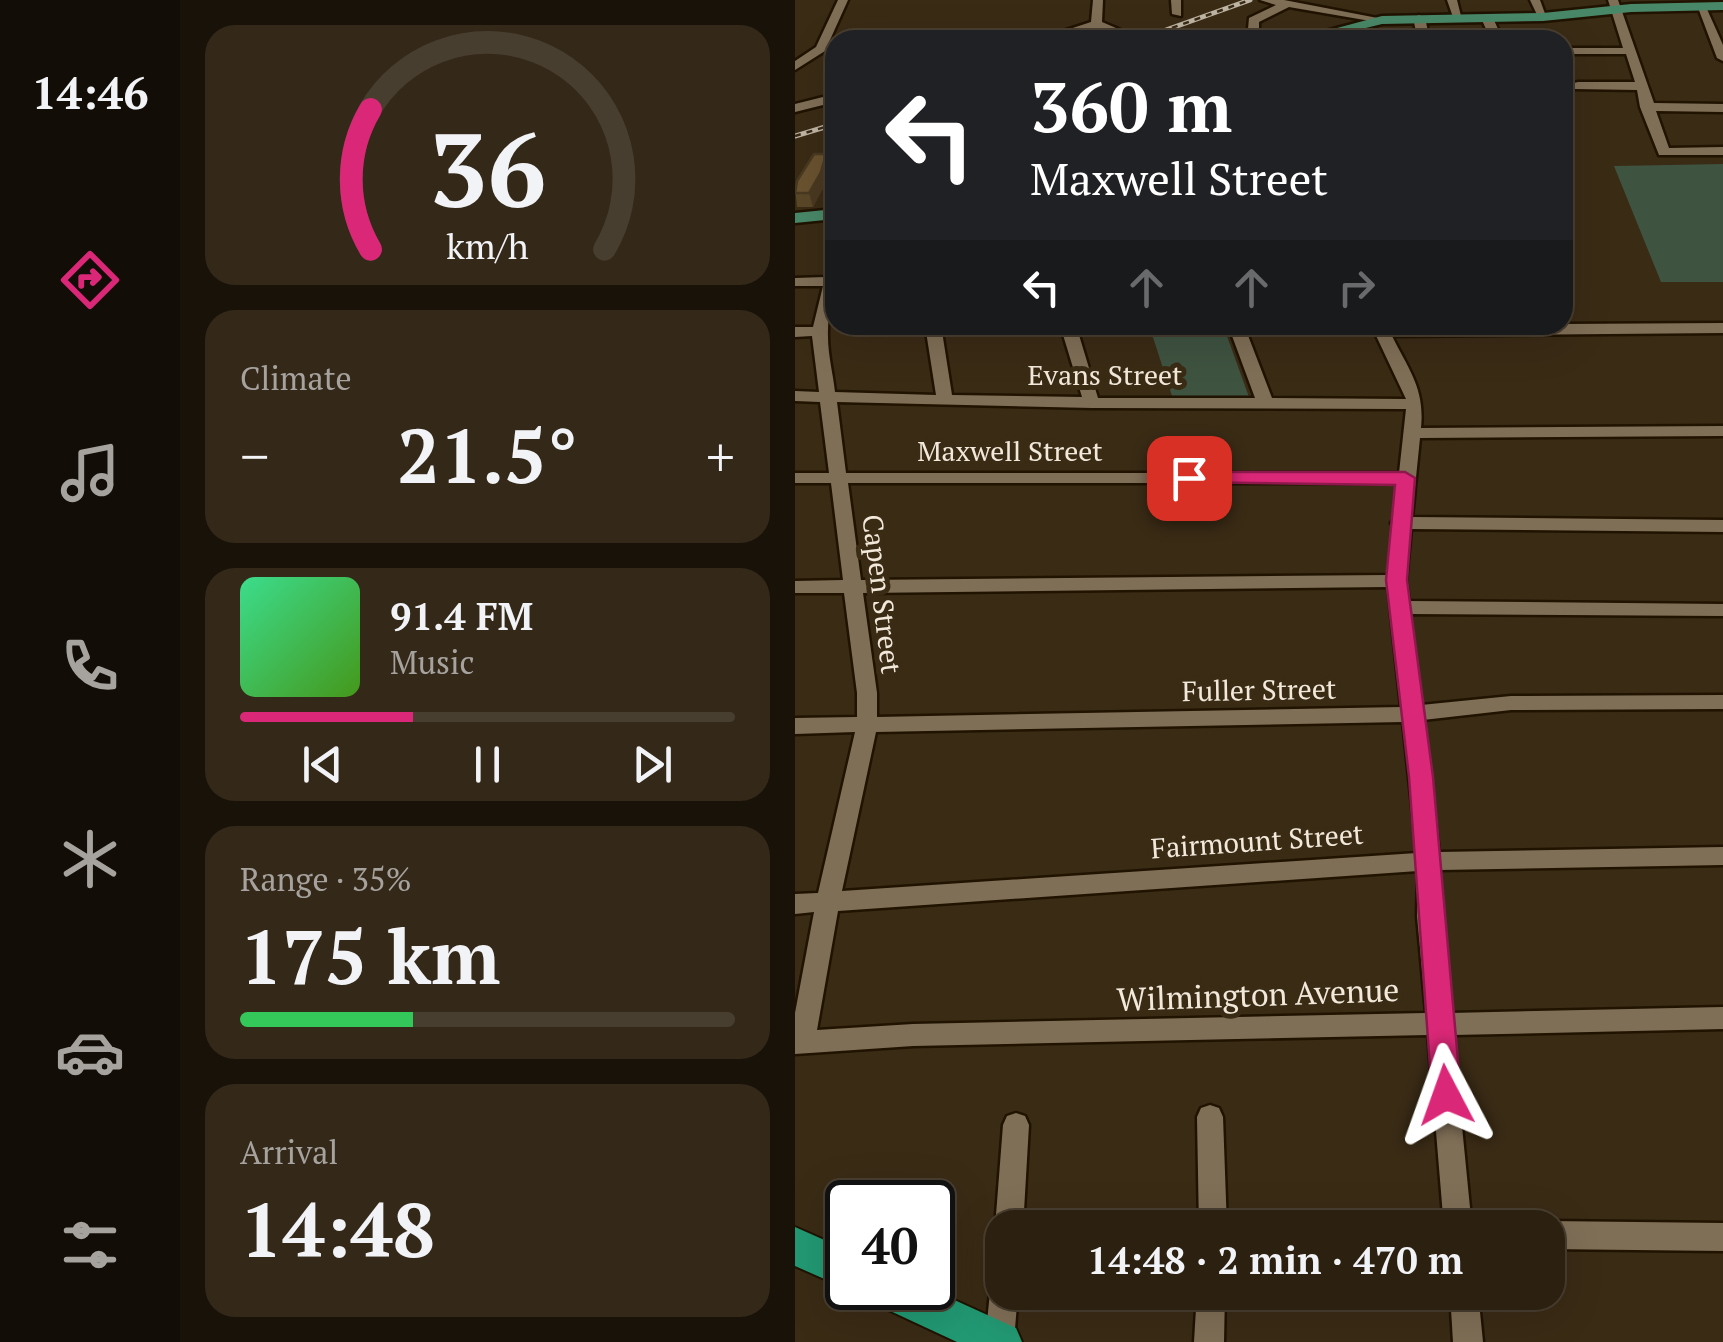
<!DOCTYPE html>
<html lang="en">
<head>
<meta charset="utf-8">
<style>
  :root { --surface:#2c2010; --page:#342819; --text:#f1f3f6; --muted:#a6a39f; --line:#483e30; --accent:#db2777 }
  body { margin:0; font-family:"PT Serif",serif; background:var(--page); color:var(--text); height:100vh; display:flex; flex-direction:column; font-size:38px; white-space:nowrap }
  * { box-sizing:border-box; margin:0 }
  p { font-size:32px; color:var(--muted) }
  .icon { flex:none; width:55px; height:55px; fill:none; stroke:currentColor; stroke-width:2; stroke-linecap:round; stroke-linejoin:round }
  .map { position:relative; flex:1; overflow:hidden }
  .drawer { display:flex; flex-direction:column; gap:25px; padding:25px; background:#181209; width:615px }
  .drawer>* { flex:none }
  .top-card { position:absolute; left:30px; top:30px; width:748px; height:305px; border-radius:30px; box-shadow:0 10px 40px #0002,0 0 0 2px var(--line); background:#202124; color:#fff; overflow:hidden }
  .speed { position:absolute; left:30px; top:1180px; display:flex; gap:20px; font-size:50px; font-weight:700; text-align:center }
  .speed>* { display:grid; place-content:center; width:130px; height:130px; border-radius:50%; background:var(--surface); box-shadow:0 10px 40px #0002,0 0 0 2px var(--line); line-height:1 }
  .speed .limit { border:5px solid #111; border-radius:15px; background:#fff; color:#111 }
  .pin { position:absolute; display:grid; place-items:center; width:85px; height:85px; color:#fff; margin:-42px; border-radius:20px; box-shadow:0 5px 15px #0006 }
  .me { position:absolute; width:110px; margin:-55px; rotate:356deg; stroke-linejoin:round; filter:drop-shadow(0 0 8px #0008) }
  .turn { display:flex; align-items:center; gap:35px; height:210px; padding:0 40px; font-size:45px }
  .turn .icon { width:130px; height:130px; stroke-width:2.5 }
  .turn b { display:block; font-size:70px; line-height:85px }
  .lanes { display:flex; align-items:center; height:95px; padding:0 40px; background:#0003; justify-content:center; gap:50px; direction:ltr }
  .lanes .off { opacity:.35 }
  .big { font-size:75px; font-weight:700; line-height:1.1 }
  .drawer .widget { flex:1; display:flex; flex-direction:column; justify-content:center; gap:15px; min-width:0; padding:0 35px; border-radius:30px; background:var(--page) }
  .drawer .dial { align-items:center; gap:0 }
  .dial svg { height:260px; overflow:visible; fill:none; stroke:var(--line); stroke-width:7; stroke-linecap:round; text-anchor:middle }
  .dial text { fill:var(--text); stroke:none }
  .song { display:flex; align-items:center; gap:30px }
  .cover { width:120px; height:120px; border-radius:15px; background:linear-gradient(135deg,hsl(150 70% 55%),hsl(100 70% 35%)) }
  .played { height:10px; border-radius:5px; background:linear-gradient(90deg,var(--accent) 35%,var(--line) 35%) }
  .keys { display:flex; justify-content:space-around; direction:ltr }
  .heat { display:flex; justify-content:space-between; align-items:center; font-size:55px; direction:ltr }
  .charge { height:15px; border-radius:8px; background:linear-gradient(90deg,#34c759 35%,var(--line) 0) }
  .trip { position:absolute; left:190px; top:1210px; width:580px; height:100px; border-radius:30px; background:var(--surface); box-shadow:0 10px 40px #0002,0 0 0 2px var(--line); font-weight:700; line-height:100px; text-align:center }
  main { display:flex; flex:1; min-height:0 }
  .dock { display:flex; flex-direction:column; width:180px; justify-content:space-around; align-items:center; background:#120d06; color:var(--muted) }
  .dock .icon { width:70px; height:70px }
  .dock .active { color:var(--accent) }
  .dock b { font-size:45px; color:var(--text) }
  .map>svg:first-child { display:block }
  .green { fill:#3f5341 }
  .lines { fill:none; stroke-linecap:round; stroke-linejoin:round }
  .minor-casing { stroke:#201300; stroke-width:5 }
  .major-casing { stroke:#201300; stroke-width:5 }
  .highway-casing { stroke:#201300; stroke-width:4 }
  .minor { fill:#806f57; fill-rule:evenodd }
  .major { fill:#488868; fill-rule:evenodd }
  .highway { fill:#229973; fill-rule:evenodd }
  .rail-casing { stroke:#bfb5a4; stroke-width:5 }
  .rail { stroke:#3a2b15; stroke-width:2.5; stroke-dasharray:6; stroke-linecap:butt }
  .wall { fill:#5a4728 }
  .shaded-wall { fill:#4a3921 }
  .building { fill:#69522f; stroke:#4a3921; stroke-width:2.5 }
  .route { fill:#db2777; stroke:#8e194d; stroke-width:2.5 }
  .labels { text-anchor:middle; stroke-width:10; stroke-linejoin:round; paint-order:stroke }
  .street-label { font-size:28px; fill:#f2e9db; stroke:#3a2b15 }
  .near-street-label { font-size:32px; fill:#f2e9db; stroke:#3a2b15 }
</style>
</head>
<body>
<main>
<nav class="dock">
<b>14:46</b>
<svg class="icon active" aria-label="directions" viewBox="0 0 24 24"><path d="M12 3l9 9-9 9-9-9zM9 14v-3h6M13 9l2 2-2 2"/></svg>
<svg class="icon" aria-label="music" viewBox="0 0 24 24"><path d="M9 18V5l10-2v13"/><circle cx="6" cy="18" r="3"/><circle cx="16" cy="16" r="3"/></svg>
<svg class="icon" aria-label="phone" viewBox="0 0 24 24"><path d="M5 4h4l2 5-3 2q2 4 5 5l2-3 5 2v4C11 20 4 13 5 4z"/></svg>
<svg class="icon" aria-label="climate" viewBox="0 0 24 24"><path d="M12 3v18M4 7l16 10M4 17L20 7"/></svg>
<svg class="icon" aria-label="car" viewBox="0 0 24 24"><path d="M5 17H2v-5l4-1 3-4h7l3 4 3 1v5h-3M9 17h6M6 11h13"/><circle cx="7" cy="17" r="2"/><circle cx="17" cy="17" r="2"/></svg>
<svg class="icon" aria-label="filters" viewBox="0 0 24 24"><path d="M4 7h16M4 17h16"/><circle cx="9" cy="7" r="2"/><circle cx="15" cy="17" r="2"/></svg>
</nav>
<section class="drawer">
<div class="widget dial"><svg viewBox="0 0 100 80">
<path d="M14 69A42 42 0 1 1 86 69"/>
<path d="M14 69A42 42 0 0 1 14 26" stroke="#db2777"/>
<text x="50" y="56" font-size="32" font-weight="700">36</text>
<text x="50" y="72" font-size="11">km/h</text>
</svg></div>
<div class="widget"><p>Climate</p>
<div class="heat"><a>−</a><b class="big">21.5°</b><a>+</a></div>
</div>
<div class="widget">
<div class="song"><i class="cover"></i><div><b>91.4 FM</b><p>Music</p></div></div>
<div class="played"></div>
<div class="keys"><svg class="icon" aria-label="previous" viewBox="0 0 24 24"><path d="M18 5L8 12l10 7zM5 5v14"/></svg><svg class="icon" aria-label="pause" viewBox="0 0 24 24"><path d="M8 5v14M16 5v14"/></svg><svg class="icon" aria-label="next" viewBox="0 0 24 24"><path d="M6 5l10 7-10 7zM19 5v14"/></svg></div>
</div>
<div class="widget"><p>Range · 35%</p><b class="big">175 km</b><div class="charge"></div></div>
<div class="widget"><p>Arrival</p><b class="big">14:48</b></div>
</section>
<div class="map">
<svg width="928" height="1342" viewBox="0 0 928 1342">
  <rect width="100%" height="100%" fill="#3a2b15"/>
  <g class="green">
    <path d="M 928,164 L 928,282 L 866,282 L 819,166 Z"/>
    <path d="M 354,325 L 428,325 L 454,397 L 377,396 Z"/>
  </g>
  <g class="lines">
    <defs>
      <g id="minor">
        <path d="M 43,0 L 53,0 L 30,51 L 0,70 L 0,61 L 21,47 Z"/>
        <path d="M 298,0 L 308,0 L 307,22 L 328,31 L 328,35 L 300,28 L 259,40 L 241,40 L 296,22 Z"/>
        <path d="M 376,0 L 386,0 L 386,16 L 377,14 Z"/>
        <path d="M 465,0 L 489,0 L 593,20 L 587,23 L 494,7 L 464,22 L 464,40 L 452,40 L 454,18 L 481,5 Z"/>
        <path d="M 652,0 L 662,0 L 667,20 L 659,20 Z"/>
        <path d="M 735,0 L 745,0 L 752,19 L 744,19 Z"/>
        <path d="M 813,0 L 823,0 L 859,103 L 928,104 L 928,112 L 861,111 L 874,148 L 928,147 L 928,155 L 864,155 L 845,107 L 842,90 L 779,89 L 779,83 L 783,82 L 840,82 L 831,54 L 768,54 L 768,48 L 828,48 Z"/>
        <path d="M 902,5 L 911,7 L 928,45 L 928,61 L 922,58 Z"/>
        <path d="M 624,15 L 630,18 L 635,40 L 623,40 L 618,18 Z"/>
        <path d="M 692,15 L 698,18 L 708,40 L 696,40 L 686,18 Z"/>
        <path d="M 40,94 L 40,102 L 0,112 L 0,104 Z"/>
        <path d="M 40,266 C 40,290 32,312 33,337 C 33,355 38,374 40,392 L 141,395 L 130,325 L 146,325 L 157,395 L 287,397 L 265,325 L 281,325 L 303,398 L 460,398 L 433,325 L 449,325 L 477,398 L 611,399 L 576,325 L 928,323 L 928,333 L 597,336 C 614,370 630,389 626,428 L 928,426 L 928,436 L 625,438 L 617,517 L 928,520 L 928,532 L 616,529 L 611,581 L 614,601 L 928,604 L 928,616 L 615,614 L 626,705 L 716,696 L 928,695 L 928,709 L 716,710 L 628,720 L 644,852 L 928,847 L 928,865 L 645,870 L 646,916 L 655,1013 L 928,1007 L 928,1029 L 658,1035 L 677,1228 L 649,1228 L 633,1035 L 118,1046 L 0,1054 L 0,1013 L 19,912 L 0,914 L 0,894 L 23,893 L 60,732 L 0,734 L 0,718 L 62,717 L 62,693 L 49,593 L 0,593 L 0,581 L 48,580 L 36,483 L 0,483 L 0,473 L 34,473 L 25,402 L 0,401 L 0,391 L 24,392 L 17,336 L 0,337 L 0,327 L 18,327 L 28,286 L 0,286 L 0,278 L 31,277 L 35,267 ZM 42,402 L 297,408 L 611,409 L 604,473 L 51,473 ZM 53,483 L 603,483 L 599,519 L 596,523 L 599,527 L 593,575 L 66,580 ZM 593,587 L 606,707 L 82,717 L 82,693 L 68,593 ZM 608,722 L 622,853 L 47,891 L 81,732 ZM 623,871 L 622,916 L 631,1013 L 118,1024 L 22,1030 L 43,911 Z"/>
        <path d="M 415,1105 L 424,1108 L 428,1117 L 432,1228 L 404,1228 L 402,1117 L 406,1108 Z"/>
        <path d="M 221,1113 L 230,1116 L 234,1125 L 228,1228 L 208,1228 L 208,1239 L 200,1228 L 208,1125 L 212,1116 Z"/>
        <path d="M 752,1221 L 928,1223 L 928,1251 L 752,1249 L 752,1228 L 741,1228 Z"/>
        <path d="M 208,1278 L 208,1292 L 223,1292 L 219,1341 L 190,1342 L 195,1292 L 199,1282 Z"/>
        <path d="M 402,1292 L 430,1292 L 429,1342 L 399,1342 Z"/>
        <path d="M 655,1292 L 683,1292 L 688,1342 L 658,1342 Z"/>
      </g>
      <g id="major">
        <path d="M 928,2 L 928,10 L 836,12 L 748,21 L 587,24 L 522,40 L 497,40 L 587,16 L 748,13 L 836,4 Z"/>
        <path d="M 40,209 L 40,219 L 0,223 L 0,213 Z"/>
      </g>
      <g id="highway">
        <path d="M 0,1227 L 52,1250 L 52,1288 L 57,1288 L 52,1289 L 0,1266 Z"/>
        <path d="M 70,1288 L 133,1288 L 221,1328 L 227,1342 L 162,1342 L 76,1302 Z"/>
      </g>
    </defs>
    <use href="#minor" class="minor-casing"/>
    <use href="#major" class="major-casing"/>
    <use href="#highway" class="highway-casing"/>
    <use href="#minor" class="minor"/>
    <use href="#major" class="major"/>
    <use href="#highway" class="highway"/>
    <defs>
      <g id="rail">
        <path d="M 343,40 L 455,0"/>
        <path d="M 0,136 L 40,124"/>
      </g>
    </defs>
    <use href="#rail" class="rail-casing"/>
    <use href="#rail" class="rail"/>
  </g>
  <path class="wall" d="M 34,167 L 29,186 L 18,207 L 2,207 L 0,187 Z"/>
  <path class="shaded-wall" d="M 31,154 L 34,167 L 29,186 L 18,207 L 14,193 Z"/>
  <path class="building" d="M 19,154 L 31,154 L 26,172 L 14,193 L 0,193 L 2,181 Z"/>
  <path class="route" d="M 394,472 L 610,472 L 620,478 L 612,580 L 638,777 L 666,1095 L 662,1104 L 651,1108 L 641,1104 L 637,1095 L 614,777 L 591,580 L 600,485 L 387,482 L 384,478 Z"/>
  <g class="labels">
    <g class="street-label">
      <text x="310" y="385">Evans Street</text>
      <text x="215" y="461">Maxwell Street</text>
      <text transform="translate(87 594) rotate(83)" y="10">Capen Street</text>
      <text transform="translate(464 690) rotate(-1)" y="10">Fuller Street</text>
      <text transform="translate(462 841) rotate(-4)" y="10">Fairmount Street</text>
    </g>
    <g class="near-street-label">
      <text transform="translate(463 995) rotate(-2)" y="11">Wilmington Avenue</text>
    </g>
  </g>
</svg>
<div class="speed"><div class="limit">40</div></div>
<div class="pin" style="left:394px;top:478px;background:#d93025"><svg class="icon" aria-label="arrive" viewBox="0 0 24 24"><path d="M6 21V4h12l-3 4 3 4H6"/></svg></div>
<svg class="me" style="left:651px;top:1095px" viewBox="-20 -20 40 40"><path d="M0-17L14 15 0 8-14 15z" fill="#db2777" stroke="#fff" stroke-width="4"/></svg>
<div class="trip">14:48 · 2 min · 470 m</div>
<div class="top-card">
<div class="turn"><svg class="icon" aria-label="left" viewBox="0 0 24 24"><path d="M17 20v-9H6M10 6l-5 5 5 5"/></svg><div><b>360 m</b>Maxwell Street</div></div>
<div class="lanes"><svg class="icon" aria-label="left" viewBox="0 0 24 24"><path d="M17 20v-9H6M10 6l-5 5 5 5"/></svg><svg class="icon off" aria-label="ahead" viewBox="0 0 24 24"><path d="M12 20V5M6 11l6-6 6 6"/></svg><svg class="icon off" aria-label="ahead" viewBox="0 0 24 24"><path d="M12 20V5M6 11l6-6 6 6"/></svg><svg class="icon off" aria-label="right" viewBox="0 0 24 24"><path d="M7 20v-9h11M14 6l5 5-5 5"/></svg></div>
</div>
</div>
</main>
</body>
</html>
